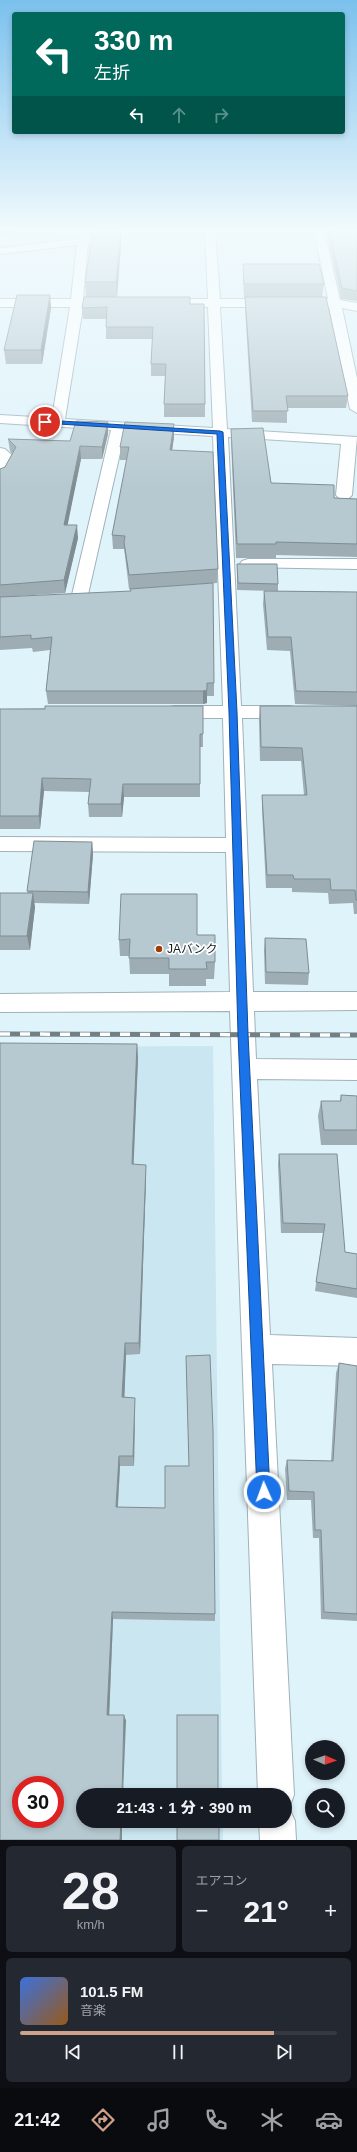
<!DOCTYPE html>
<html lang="ja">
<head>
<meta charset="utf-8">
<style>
  :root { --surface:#171b24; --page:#242831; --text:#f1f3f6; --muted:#9ea1a6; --line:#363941; --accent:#cda18a }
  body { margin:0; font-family:Helvetica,"Noto Sans JP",sans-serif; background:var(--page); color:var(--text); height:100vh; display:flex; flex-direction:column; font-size:15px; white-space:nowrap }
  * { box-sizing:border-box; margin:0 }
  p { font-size:13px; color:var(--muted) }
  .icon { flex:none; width:22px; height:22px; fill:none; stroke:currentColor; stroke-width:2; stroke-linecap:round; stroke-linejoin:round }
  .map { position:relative; height:1840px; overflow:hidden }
  .details { display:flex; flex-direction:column; gap:6px; padding:6px; background:#0d0f14; flex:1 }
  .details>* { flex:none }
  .banner { position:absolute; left:12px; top:12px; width:333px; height:122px; border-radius:4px; box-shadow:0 2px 6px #0003; background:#00695c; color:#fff; overflow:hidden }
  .needle { width:26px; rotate:92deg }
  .controls { position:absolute; left:305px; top:1740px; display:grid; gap:8px }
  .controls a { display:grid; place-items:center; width:40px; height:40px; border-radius:50%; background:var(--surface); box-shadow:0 2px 6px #0003; font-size:20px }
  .speed { position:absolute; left:12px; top:1776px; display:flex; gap:8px; font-size:20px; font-weight:700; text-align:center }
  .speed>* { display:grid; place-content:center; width:52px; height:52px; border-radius:50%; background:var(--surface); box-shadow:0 2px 6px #0003; line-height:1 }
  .speed .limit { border:6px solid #d22; background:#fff; color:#111 }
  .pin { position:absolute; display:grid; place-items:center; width:34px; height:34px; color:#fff; margin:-17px; border:2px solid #fff; border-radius:50%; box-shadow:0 1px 4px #0007 }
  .me { position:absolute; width:44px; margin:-22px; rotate:358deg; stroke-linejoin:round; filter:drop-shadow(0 0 3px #0008) }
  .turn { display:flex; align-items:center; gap:14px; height:84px; padding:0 16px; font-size:18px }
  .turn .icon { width:52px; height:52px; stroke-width:2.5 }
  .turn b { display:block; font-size:28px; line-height:34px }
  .lanes { display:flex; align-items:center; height:38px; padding:0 16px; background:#0003; justify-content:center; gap:20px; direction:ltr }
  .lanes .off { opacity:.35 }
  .big { font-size:30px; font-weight:800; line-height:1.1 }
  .details .tile { flex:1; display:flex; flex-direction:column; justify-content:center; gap:6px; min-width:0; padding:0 14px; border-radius:6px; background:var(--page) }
  .details .dial { align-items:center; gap:0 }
  .dial b { font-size:52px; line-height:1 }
  .song { display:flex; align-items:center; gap:12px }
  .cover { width:48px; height:48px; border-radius:6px; background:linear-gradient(135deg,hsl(220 70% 55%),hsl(30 70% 35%)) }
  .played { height:4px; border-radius:2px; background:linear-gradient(90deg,var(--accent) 80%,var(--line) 80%) }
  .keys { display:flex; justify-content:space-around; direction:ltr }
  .heat { display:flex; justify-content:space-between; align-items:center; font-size:22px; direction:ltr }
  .details .tiles { flex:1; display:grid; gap:6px; grid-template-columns:1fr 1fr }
  .tile:last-child { grid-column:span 2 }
  .trip { position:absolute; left:76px; top:1788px; width:216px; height:40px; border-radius:20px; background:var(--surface); box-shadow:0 2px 6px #0003; font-weight:800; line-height:40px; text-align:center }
  .dock { display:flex; height:64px; justify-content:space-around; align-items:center; background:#090b0e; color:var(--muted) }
  .dock .icon { width:28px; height:28px }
  .dock .active { color:var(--accent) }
  .dock b { font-size:18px; color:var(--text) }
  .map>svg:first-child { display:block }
  .built { fill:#cae6f1; fill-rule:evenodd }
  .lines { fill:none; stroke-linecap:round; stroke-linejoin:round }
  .canal { fill:#78d5f4; fill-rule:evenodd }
  .minor-casing { stroke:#a0b2b9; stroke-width:2 }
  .minor { fill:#fff; fill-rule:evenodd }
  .rail-casing { stroke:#727f84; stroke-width:5 }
  .rail { stroke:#fff; stroke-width:3.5; stroke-dasharray:10; stroke-linecap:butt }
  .wall { fill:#9dadb3 }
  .shaded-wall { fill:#7f8d92 }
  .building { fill:#b6c9d0; stroke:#7f8d92; fill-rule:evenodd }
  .route { fill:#1a73e8; stroke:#114b97 }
  .poi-dot { fill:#a03c06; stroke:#fff; stroke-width:1.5 }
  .labels { text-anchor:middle; stroke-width:3.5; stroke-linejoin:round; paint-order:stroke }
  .poi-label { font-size:12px; fill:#161d1f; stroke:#fff; text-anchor:start }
</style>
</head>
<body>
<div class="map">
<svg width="357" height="1840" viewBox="0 0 357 1840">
  <rect width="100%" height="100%" fill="#dff3fa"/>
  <path class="built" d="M 213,1046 L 222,1795 L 83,1795 L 83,1821 L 223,1821 L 223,1840 L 0,1840 L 0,1047 ZM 21,1785 L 55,1785 L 55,1819 L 21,1819 Z"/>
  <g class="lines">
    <path class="canal" d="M 0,230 L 17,230 L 15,233 L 0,236 Z"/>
    <defs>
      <g id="minor">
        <path d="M 115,230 L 134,230 L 133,232 L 88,243 L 83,299 L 113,299 L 119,303 L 113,307 L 83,307 L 65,419 L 213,428 L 208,307 L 159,307 L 153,303 L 159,299 L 208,299 L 205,230 L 215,230 L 220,299 L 328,299 L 314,230 L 324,230 L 340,300 L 357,303 L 357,311 L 342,308 L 357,378 L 357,413 L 350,409 L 329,307 L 220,307 L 227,429 L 357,437 L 352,495 L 349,498 L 339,498 L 336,495 L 341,444 L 228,437 L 241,706 L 290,706 L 297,708 L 299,712 L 297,716 L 290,718 L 242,718 L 253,992 L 357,992 L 357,1010 L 254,1011 L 256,1059 L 357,1060 L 357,1080 L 257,1079 L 270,1335 L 357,1338 L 357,1366 L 272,1364 L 294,1795 L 289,1808 L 295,1821 L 296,1840 L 260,1840 L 259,1821 L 285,1821 L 285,1795 L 258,1795 L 230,1011 L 0,1012 L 0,994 L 230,992 L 226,852 L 0,851 L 0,837 L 226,838 L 223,718 L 174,718 L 167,716 L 165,712 L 167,708 L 174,706 L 223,706 L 213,436 L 125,431 L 87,599 L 85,603 L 73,603 L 71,599 L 111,430 L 0,423 L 0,415 L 52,418 L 70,307 L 0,307 L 0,299 L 71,299 L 77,245 L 0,254 L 0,248 L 83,238 Z"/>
        <path d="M 0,448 L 5,449 L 16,459 L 5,479 L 0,480 Z"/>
        <path d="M 248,559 L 357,559 L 357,569 L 242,567 L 240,564 L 242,561 Z"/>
      </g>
    </defs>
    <use href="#minor" class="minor-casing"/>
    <use href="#minor" class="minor"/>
    <defs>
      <path id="rail" d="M 0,1034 L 357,1035"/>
    </defs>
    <use href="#rail" class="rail-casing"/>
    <use href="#rail" class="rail"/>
  </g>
  <g class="wall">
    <path d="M 121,230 L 121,245 L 117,297 L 190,304 L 205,404 L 205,417 L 164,417 L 164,404 L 165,376 L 151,376 L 151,364 L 152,339 L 106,339 L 106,319 L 83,319 L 82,308 L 86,297 L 85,282 Z"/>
    <path d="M 327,230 L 357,230 L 357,301 L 341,299 L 328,239 Z"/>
    <path d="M 243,264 L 324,284 L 322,297 L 348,396 L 346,408 L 287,408 L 287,423 L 252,422 L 245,308 L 245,298 L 244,298 L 243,278 Z"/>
    <path d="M 50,295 L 51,308 L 42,364 L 6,364 L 4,350 Z"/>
    <path d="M 108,422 L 108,434 L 102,459 L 81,459 L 67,525 L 78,538 L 65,593 L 17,596 L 214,683 L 214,696 L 207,696 L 207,703 L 203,704 L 48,704 L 46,691 L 50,650 L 33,652 L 32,648 L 0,650 L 0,469 L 5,467 L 12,454 L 10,451 L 8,439 L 70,441 Z"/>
    <path d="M 174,424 L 174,437 L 172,451 L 218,569 L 217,583 L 129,589 L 125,556 L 124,549 L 113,549 L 112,535 L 127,460 L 120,460 L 120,447 Z"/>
    <path d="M 231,429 L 271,483 L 334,498 L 357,499 L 357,557 L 276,555 L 276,558 L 236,558 L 231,441 Z"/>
    <path d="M 237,564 L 278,584 L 278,591 L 237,590 Z"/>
    <path d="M 264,591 L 357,592 L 357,706 L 295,704 L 290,651 L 267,650 L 263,604 Z"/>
    <path d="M 203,706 L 203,747 L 200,747 L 200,797 L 124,797 L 122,817 L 89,817 L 88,804 L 89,792 L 44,791 L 40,829 L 0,829 L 0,709 Z"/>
    <path d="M 260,706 L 357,706 L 357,914 L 354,914 L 353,903 L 329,904 L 328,893 L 292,892 L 292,888 L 266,888 L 262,809 L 262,795 L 304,795 L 301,761 L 260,761 L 259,720 Z"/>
    <path d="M 92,842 L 93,854 L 89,904 L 34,903 L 35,907 L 30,950 L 0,950 L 0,893 L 28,893 L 27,891 Z"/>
    <path d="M 197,935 L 215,962 L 214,979 L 206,979 L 206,986 L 169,986 L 169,974 L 130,974 L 129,956 L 120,956 L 119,940 Z"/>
    <path d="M 265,938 L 309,973 L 308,985 L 265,984 L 264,950 Z"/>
    <path d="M 137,1044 L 138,1059 L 133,1165 L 146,1178 L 140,1354 L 126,1355 L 124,1397 L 135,1398 L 135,1409 L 134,1466 L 120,1466 L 118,1507 L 165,1508 L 189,1466 L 186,1356 L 215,1614 L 215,1621 L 113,1619 L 109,1715 L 124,1715 L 126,1721 L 83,1821 L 122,1821 L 122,1840 L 0,1840 Z"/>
    <path d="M 341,1095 L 357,1096 L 357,1145 L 321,1145 L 318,1116 L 321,1101 L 340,1101 Z"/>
    <path d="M 279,1154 L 345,1252 L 357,1254 L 357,1298 L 315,1291 L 323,1233 L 281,1233 L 278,1164 Z"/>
    <path d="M 339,1363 L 357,1366 L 357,1621 L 321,1619 L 319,1538 L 313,1538 L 311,1500 L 287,1500 L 285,1469 L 287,1460 L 331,1461 L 336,1373 Z"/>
  </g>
  <g class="shaded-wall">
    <path d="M 121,230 L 121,245 L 117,298 L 116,282 Z"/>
    <path d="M 50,295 L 51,308 L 42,364 L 41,350 Z"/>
    <path d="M 108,422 L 108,434 L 102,459 L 102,447 Z"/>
    <path d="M 174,424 L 174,437 L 170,464 L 170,450 Z"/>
    <path d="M 80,446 L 81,459 L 65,538 L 64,525 Z"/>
    <path d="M 77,525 L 78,538 L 65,593 L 64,580 Z"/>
    <path d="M 207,690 L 207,703 L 203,704 L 203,691 Z"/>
    <path d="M 42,778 L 44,791 L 40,829 L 39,816 Z"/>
    <path d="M 123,784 L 124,797 L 122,817 L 121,804 Z"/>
    <path d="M 92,842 L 93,854 L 89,904 L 88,892 Z"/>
    <path d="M 33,893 L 35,907 L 30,950 L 27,936 Z"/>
    <path d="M 137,1044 L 138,1059 L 133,1178 L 132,1164 Z"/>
    <path d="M 146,1165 L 146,1178 L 140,1354 L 139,1343 Z"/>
    <path d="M 125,1343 L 126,1355 L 124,1408 L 122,1397 Z"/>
    <path d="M 135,1398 L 135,1409 L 134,1466 L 133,1456 Z"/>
    <path d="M 119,1456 L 120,1466 L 117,1516 L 116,1507 Z"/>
    <path d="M 112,1612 L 113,1619 L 109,1720 L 107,1715 Z"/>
    <path d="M 124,1715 L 126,1721 L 123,1795 L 122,1795 Z"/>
    <path d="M 121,1821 L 122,1821 L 122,1840 L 120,1840 Z"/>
  </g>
  <g class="building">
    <path d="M 93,230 L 121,230 L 116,282 L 85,282 Z"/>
    <path d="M 329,230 L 357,230 L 357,291 L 342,288 Z"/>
    <path d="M 243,264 L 319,264 L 324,284 L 244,284 Z"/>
    <path d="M 17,295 L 50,295 L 41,350 L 4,350 Z"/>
    <path d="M 84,297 L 190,297 L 190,304 L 204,304 L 205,404 L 164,404 L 166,364 L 151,364 L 153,327 L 106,327 L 107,307 L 82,308 Z"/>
    <path d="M 245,297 L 326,297 L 348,396 L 286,396 L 288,411 L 253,411 Z"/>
    <path d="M 76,421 L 108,422 L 102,447 L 80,446 L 64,525 L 77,525 L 64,580 L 0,585 L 0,469 L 5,467 L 16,447 L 8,439 L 70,441 Z"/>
    <path d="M 125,422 L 174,424 L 170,450 L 213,452 L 218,569 L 129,575 L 124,542 L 125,536 L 112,535 L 129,447 L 120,447 Z"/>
    <path d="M 263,428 L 271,483 L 334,485 L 334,498 L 357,499 L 357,544 L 276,542 L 276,544 L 237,544 L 231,429 Z"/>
    <path d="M 237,564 L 277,564 L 278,584 L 238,583 Z"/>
    <path d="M 213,583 L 214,683 L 207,683 L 207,690 L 203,691 L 46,691 L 52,637 L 31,639 L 31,635 L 0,637 L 0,597 L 131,591 L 130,589 Z"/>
    <path d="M 264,591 L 357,592 L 357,692 L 296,691 L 291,637 L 268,637 Z"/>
    <path d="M 45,706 L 203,706 L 203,734 L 200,734 L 200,784 L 123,784 L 121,804 L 88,804 L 91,779 L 42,778 L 39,816 L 0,816 L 0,709 L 45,709 Z"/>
    <path d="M 260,706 L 357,706 L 357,900 L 356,900 L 355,890 L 331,890 L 330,879 L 294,879 L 293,875 L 267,875 L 262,795 L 307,795 L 302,748 L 261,747 Z"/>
    <path d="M 34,841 L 92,842 L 88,892 L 27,891 Z"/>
    <path d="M 0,893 L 33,893 L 27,936 L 0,936 Z"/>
    <path d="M 121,894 L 197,894 L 197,935 L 215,935 L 215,962 L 206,962 L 207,969 L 169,969 L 169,958 L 129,958 L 130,939 L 119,940 Z"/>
    <path d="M 265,938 L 306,939 L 309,973 L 266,972 Z"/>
    <path d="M 0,1043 L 137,1044 L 132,1164 L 146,1165 L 139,1343 L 125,1343 L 122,1397 L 135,1398 L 133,1456 L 119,1456 L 116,1507 L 165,1508 L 165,1466 L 189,1466 L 186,1356 L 210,1355 L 213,1430 L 215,1614 L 112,1612 L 107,1715 L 124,1715 L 122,1795 L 83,1795 L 83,1821 L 121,1821 L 120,1840 L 0,1840 ZM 21,1785 L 55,1785 L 55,1819 L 21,1819 Z"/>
    <path d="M 341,1095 L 357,1096 L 357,1130 L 324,1130 L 321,1101 L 341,1101 Z"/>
    <path d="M 279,1154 L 337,1154 L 345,1252 L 357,1254 L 357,1289 L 316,1282 L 325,1224 L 283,1223 Z"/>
    <path d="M 339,1363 L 357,1366 L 357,1614 L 324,1612 L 321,1530 L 315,1530 L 314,1492 L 289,1491 L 287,1460 L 333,1461 Z"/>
    <rect x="177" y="1715" width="41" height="80"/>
    <rect x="177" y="1821" width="42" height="19"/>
  </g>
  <linearGradient id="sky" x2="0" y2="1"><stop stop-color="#7bc1ed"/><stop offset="0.47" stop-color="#f1fafd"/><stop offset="1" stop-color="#f1fafd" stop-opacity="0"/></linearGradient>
  <rect width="357" height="488" fill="url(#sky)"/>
  <path class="route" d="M 45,420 L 220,431 L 223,432 L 237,712 L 248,1034 L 270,1492 L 268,1497 L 264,1499 L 259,1497 L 257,1492 L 238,1034 L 229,712 L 217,434 L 43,423 Z"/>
  <circle class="poi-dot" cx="159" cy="949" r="4"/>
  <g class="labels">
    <g class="poi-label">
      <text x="167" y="953">JAバンク</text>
    </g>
  </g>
</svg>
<div class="controls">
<a><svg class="needle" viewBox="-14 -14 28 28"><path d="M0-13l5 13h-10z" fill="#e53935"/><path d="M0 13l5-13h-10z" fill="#9ea1a6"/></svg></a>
<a><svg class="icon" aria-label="search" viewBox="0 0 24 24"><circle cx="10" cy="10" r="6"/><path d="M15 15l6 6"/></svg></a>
</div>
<div class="speed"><div class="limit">30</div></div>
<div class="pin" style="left:45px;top:422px;background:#d93025"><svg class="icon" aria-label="arrive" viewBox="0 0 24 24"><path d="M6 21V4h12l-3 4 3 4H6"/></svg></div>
<svg class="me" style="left:264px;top:1492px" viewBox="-20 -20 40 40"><circle r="17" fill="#1a73e8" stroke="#fff" stroke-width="3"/><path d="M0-11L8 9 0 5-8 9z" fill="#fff"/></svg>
<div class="trip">21:43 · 1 分 · 390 m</div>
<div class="banner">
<div class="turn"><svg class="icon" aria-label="left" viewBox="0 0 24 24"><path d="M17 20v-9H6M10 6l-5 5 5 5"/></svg><div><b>330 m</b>左折</div></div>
<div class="lanes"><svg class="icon" aria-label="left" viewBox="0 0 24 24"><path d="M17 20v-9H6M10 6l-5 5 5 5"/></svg><svg class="icon off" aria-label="ahead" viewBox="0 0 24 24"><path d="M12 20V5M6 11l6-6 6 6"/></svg><svg class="icon off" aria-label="right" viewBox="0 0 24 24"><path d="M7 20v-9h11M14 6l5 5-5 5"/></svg></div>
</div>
</div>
<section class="details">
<div class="tiles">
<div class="tile dial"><b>28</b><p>km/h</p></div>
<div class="tile"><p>エアコン</p>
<div class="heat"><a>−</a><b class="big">21°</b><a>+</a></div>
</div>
<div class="tile">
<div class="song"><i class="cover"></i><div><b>101.5 FM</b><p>音楽</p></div></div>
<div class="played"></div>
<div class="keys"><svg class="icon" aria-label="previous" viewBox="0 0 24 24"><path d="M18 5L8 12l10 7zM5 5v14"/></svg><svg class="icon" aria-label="pause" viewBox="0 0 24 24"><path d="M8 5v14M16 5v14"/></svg><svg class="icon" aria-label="next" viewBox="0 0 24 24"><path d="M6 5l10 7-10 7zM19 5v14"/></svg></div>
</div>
</div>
</section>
<nav class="dock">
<b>21:42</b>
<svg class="icon active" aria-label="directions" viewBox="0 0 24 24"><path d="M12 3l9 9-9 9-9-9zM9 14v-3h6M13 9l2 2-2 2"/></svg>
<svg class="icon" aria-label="music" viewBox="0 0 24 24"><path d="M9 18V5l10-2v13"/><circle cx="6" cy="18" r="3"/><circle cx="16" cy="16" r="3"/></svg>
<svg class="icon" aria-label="phone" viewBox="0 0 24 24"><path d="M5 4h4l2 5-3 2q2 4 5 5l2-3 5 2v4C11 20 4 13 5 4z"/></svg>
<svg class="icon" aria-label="climate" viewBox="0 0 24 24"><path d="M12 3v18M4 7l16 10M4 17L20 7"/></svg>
<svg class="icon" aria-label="car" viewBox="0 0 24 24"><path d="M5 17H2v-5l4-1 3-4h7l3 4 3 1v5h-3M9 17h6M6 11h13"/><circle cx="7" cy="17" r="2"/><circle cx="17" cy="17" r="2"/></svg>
</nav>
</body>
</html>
